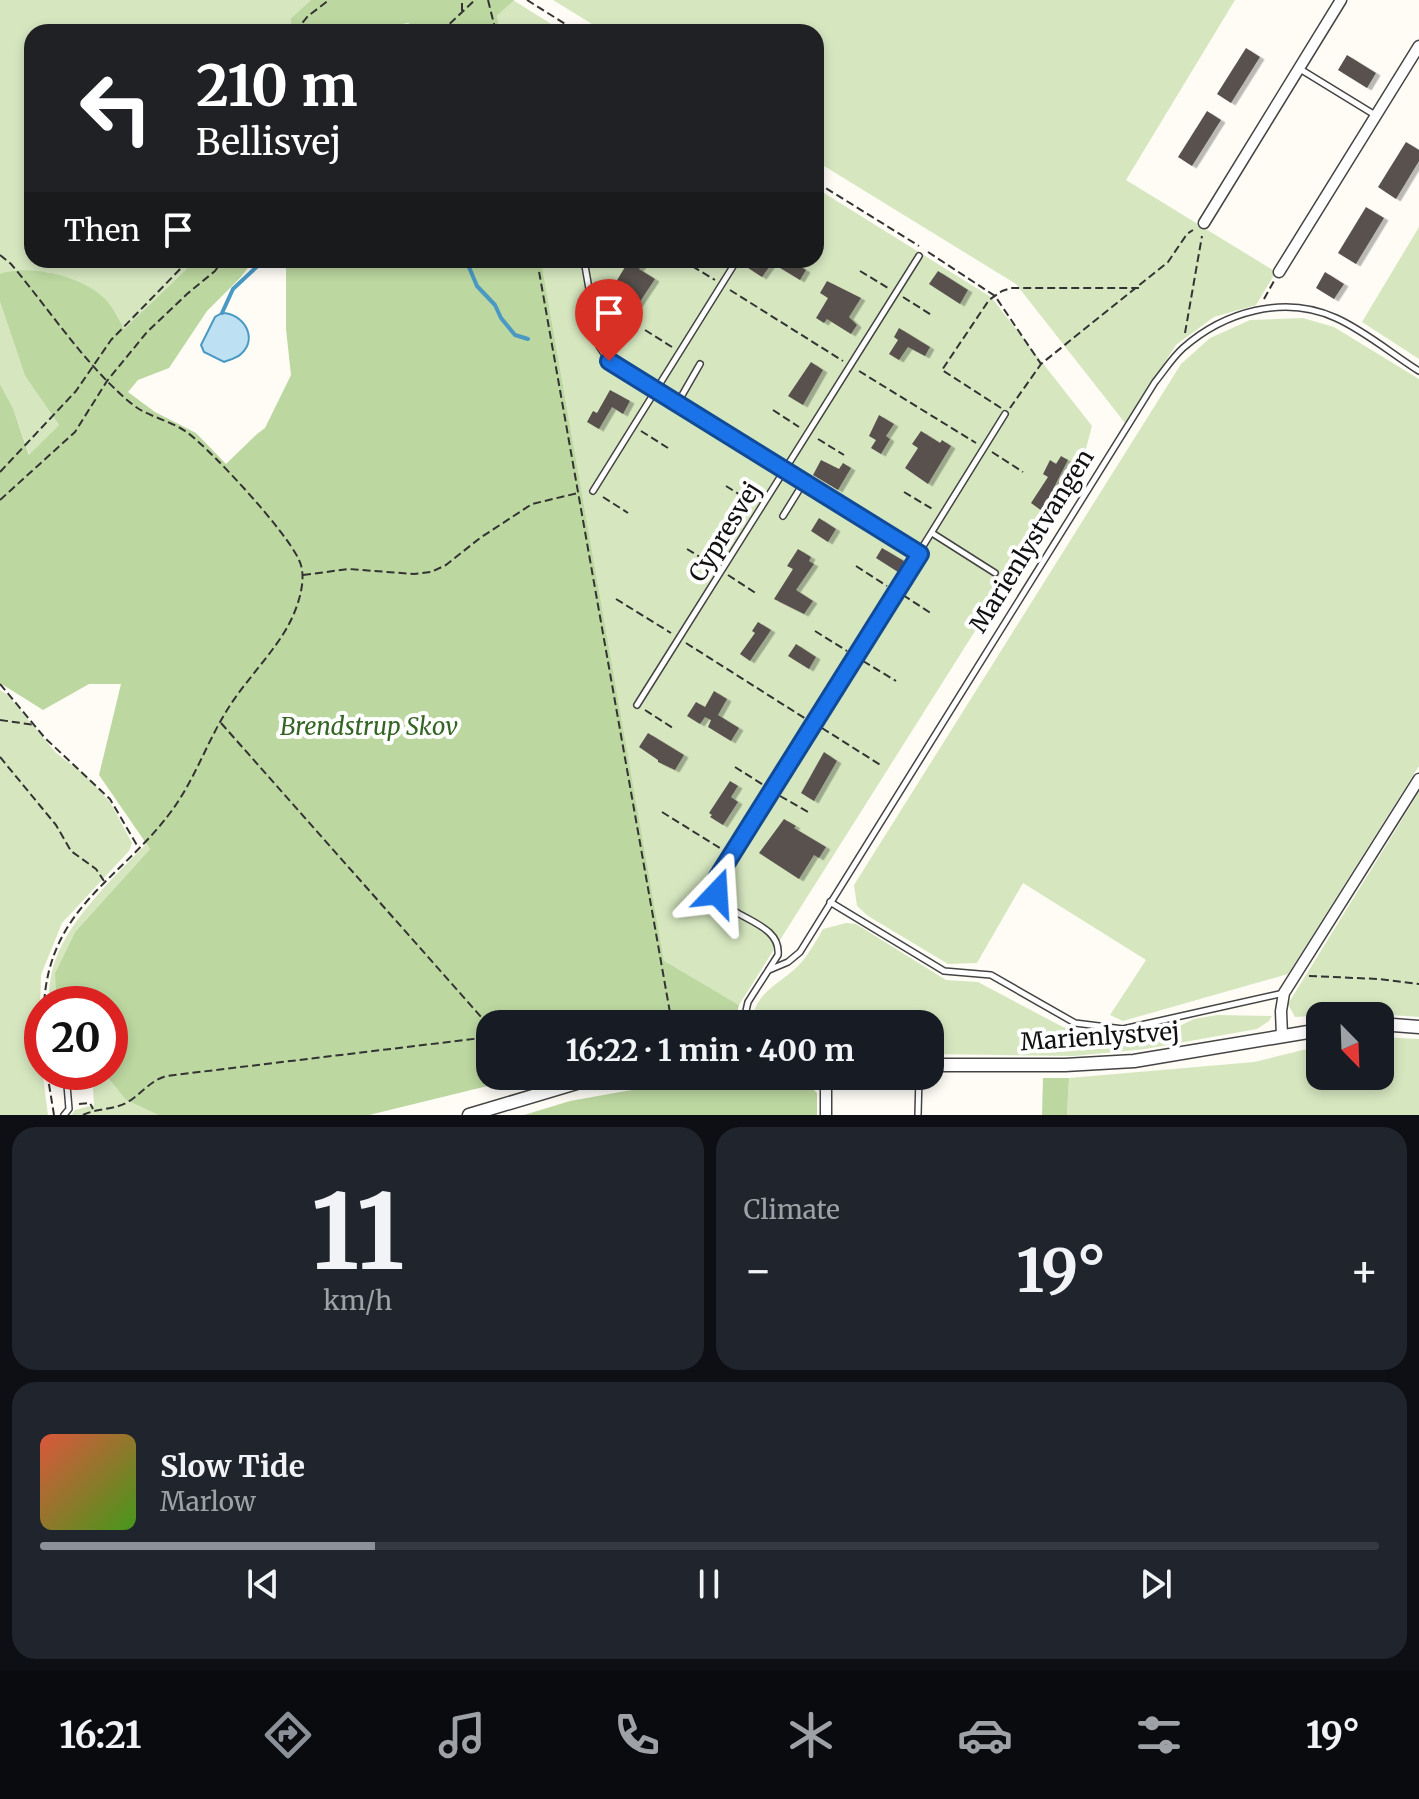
<!DOCTYPE html>
<html lang="en">
<head>
<meta charset="utf-8">
<style>
  :root { --surface:#171b24; --page:#20242c; --text:#f1f3f6; --muted:#9ea1a6; --line:#363941; --accent:#8c9099 }
  body { margin:0; font-family:Merriweather,serif; background:var(--page); color:var(--text); height:100vh; display:flex; flex-direction:column; font-size:30px; white-space:nowrap }
  * { box-sizing:border-box; margin:0 }
  p { font-size:26px; color:var(--muted) }
  .icon { flex:none; width:44px; height:44px; fill:none; stroke:currentColor; stroke-width:2; stroke-linecap:round; stroke-linejoin:round }
  .map { position:relative; height:1115px; overflow:hidden }
  .side { display:flex; flex-direction:column; gap:12px; padding:12px; background:#0d0f14; flex:1 }
  .side>* { flex:none }
  .hud { position:absolute; left:24px; top:24px; width:800px; height:244px; border-radius:24px; box-shadow:0 4px 12px #0003; background:#202124; color:#fff; overflow:hidden }
  .needle { width:52px; rotate:157deg }
  .buttons { position:absolute; left:1306px; top:1002px; display:grid; gap:16px }
  .buttons a { display:grid; place-items:center; width:88px; height:88px; border-radius:16px; background:var(--surface); box-shadow:0 4px 12px #0003; font-size:40px }
  .speed { position:absolute; left:24px; top:986px; display:flex; gap:16px; font-size:40px; font-weight:700; text-align:center }
  .speed>* { display:grid; place-content:center; width:104px; height:104px; border-radius:50%; background:var(--surface); box-shadow:0 4px 12px #0003; line-height:1 }
  .speed .limit { border:12px solid #d22; background:#fff; color:#111 }
  .pin { position:absolute; display:grid; place-items:center; width:68px; height:68px; color:#fff; margin:-82px -34px; border-radius:50% 50% 50% 0; rotate:-45deg; box-shadow:0 0 8px #0007 }
  .pin .icon { rotate:45deg }
  .me { position:absolute; width:88px; margin:-44px; rotate:20deg; stroke-linejoin:round; filter:drop-shadow(0 0 6px #0008) }
  .turn { display:flex; align-items:center; gap:28px; height:168px; padding:0 40px; font-size:36px }
  .turn .icon { width:104px; height:104px; stroke-width:2.5 }
  .turn b { display:block; font-size:56px; line-height:68px }
  .then { display:flex; align-items:center; height:76px; padding:0 40px; background:#0003; gap:16px; font-size:30px }
  .big { font-size:60px; font-weight:700; line-height:1.1 }
  .side .tile { flex:1; display:flex; flex-direction:column; justify-content:center; gap:12px; min-width:0; padding:0 28px; border-radius:24px; background:var(--page) }
  .side .dial { align-items:center; gap:0 }
  .dial b { font-size:104px; line-height:1 }
  .song { display:flex; align-items:center; gap:24px }
  .cover { width:96px; height:96px; border-radius:12px; background:linear-gradient(135deg,hsl(10 70% 55%),hsl(100 70% 35%)) }
  .played { height:8px; border-radius:4px; background:linear-gradient(90deg,var(--accent) 25%,var(--line) 25%) }
  .keys { display:flex; justify-content:space-around; direction:ltr }
  .heat { display:flex; justify-content:space-between; align-items:center; font-size:44px; direction:ltr }
  .side .tiles { flex:1; display:grid; gap:12px; grid-template-columns:1fr 1fr }
  .tile:last-child { grid-column:span 2 }
  .trip { position:absolute; left:476px; top:1010px; width:468px; height:80px; border-radius:24px; background:var(--surface); box-shadow:0 4px 12px #0003; font-weight:700; line-height:80px; text-align:center }
  .dock { display:flex; height:128px; justify-content:space-around; align-items:center; background:#090b0e; color:var(--muted) }
  .dock .icon { width:56px; height:56px }
  .dock .current { color:var(--accent) }
  .dock b { font-size:36px; color:var(--text) }
  .map>svg:first-child { display:block }
  .green { fill:#d6e7c0 }
  .forest { fill:#bcd7a0 }
  .water { fill:#bde1f2; stroke:#4999c4; stroke-width:2 }
  .lines { fill:none; stroke-linecap:round; stroke-linejoin:round }
  .stream { stroke:#4999c4; stroke-width:4 }
  .building { fill:#59514e; filter:url(#shadow) }
  .service-casing { stroke:#444; stroke-width:8 }
  .minor-casing { stroke:#444; stroke-width:13 }
  .tertiary-casing { stroke:#444; stroke-width:15 }
  .path { stroke:#333; stroke-width:2; stroke-dasharray:8 4; stroke-linecap:butt }
  .service { stroke:#fff; stroke-width:5 }
  .minor { stroke:#fff; stroke-width:10 }
  .tertiary { stroke:#fff; stroke-width:12 }
  .route-casing { stroke:#114b97; stroke-width:20 }
  .route { stroke:#1a73e8; stroke-width:14 }
  .labels { text-anchor:middle; stroke-width:8; stroke-linejoin:round; paint-order:stroke }
  .street-label { font-size:24px; fill:#111; stroke:#fff }
  .park-label { font-size:24px; font-style:italic; fill:#356524; stroke:#fff }
</style>
</head>
<body>
<div class="map">
<svg width="1419" height="1115" viewBox="0 0 1419 1115">
  <defs>
    <filter id="shadow"><feDropShadow dx="4.5" dy="2.5" stdDeviation="0" flood-color="#0004"/></filter>
  </defs>
  <rect width="100%" height="100%" fill="#fefcf5"/>
  <g class="green">
    <path d="M 0,0 L 311,0 L 290,19 L 293,32 L 32,32 L 32,260 L 196,260 L 124,329 L 106,300 L 48,272 L 0,274 Z"/>
    <path d="M 513,0 L 564,32 L 500,32 L 497,16 Z"/>
    <path d="M 553,0 L 1235,0 L 1126,180 L 1276,272 L 1256,305 L 1214,317 L 1176,345 L 1125,423 L 1016,284 L 816,161 L 816,32 L 605,32 Z"/>
    <path d="M 816,188 L 991,297 L 1092,426 L 1083,460 L 739,1005 L 664,962 L 541,260 L 816,260 Z"/>
    <path d="M 1419,227 L 1419,359 L 1362,322 Z"/>
    <path d="M 0,302 L 25,376 L 59,425 L 30,456 L 13,408 L 0,384 Z"/>
    <path d="M 1303,318 L 1334,327 L 1419,379 L 1419,766 L 1288,974 L 1123,1021 L 1110,1015 L 1146,960 L 1023,883 L 977,963 L 948,964 L 868,916 L 857,906 L 854,885 L 1181,364 L 1210,338 L 1250,320 Z"/>
    <path d="M 0,690 L 8,695 L 56,753 L 84,774 L 110,802 L 132,843 L 129,851 L 62,923 L 41,975 L 39,1045 L 48,1115 L 0,1115 Z"/>
    <path d="M 1419,792 L 1419,1017 L 1364,1013 L 1295,1017 L 1288,1004 Z"/>
    <path d="M 146,844 L 150,849 L 75,932 L 55,973 L 56,1004 L 48,1004 C 49,990 50,975 55,961 C 70,918 115,876 146,844 Z"/>
    <path d="M 846,923 L 856,924 L 946,980 L 978,982 L 1061,1026 L 1094,1040 L 1123,1041 L 1163,1034 L 1194,1019 L 1217,1015 L 1272,1016 L 1269,1021 L 1257,1029 L 1145,1049 L 1074,1056 L 930,1054 L 930,1024 L 751,1024 C 756,990 778,986 798,966 C 808,956 816,941 823,929 Z"/>
    <path d="M 1380,1037 L 1419,1039 L 1419,1115 L 1067,1115 L 1069,1078 L 1254,1062 L 1320,1046 L 1320,1076 L 1380,1076 Z"/>
    <path d="M 92,1072 L 103,1072 L 126,1100 L 158,1115 L 71,1115 L 75,1110 L 94,1105 Z"/>
  </g>
  <g class="forest">
    <path d="M 311,0 L 514,0 L 497,16 L 500,32 L 403,32 L 409,23 L 348,32 L 293,32 L 290,19 Z"/>
    <path d="M 196,260 L 254,260 L 240,278 L 207,311 L 169,368 L 138,380 L 128,392 L 155,412 L 196,433 L 226,464 L 257,434 L 265,428 L 291,375 L 286,329 L 286,260 L 541,260 L 664,961 L 739,1005 L 734,1024 L 490,1024 L 490,1076 L 528,1076 L 369,1115 L 158,1115 L 126,1100 L 103,1072 L 110,1072 L 110,1004 L 56,1004 L 55,973 L 75,932 L 150,849 L 99,775 L 121,684 L 89,684 L 43,710 L 0,683 L 0,384 L 13,408 L 29,455 L 59,425 L 25,376 L 0,302 L 0,274 C 30,263 87,277 108,302 C 114,310 119,320 124,329 Z"/>
    <path d="M 1043,1078 L 1069,1078 L 1067,1115 L 1042,1115 Z"/>
    <path d="M 676,1082 L 805,1082 L 817,1093 L 817,1115 L 524,1115 L 570,1101 Z"/>
  </g>
  <path class="water" d="M 222,313 C 243,313 259,338 241,354 C 237,358 229,360 224,362 L 204,352 L 201,345 L 215,317 Z"/>
  <g class="lines">
    <g class="stream">
      <path d="M 466,260 L 477,286 L 495,305 L 501,318 L 515,335 L 528,339"/>
      <path d="M 222,313 L 233,289 L 264,260"/>
    </g>
  </g>
  <g class="building">
    <path d="M 1246,48 L 1260,57 L 1231,103 L 1217,94 Z"/>
    <path d="M 1347,55 L 1376,73 L 1367,88 L 1338,70 Z"/>
    <path d="M 1207,111 L 1221,120 L 1192,166 L 1178,157 Z"/>
    <path d="M 1406,142 L 1419,150 L 1419,161 L 1396,199 L 1378,187 Z"/>
    <path d="M 1366,207 L 1384,218 L 1356,264 L 1338,253 Z"/>
    <path d="M 613,260 L 634,260 L 642,265 L 639,269 L 655,279 L 637,306 L 622,296 L 621,299 L 610,292 L 625,267 Z"/>
    <path d="M 749,260 L 789,260 L 806,270 L 800,280 L 772,263 L 762,277 L 745,266 Z"/>
    <path d="M 938,271 L 968,290 L 960,304 L 929,284 Z"/>
    <path d="M 1325,272 L 1344,284 L 1334,299 L 1316,288 Z"/>
    <path d="M 827,281 L 861,298 L 849,317 L 857,325 L 851,334 L 827,319 L 824,323 L 816,318 L 828,298 L 820,293 Z"/>
    <path d="M 899,328 L 930,347 L 925,356 L 908,347 L 899,360 L 889,354 L 898,340 L 894,337 Z"/>
    <path d="M 811,362 L 823,370 L 803,405 L 788,396 Z"/>
    <path d="M 610,390 L 630,401 L 623,414 L 612,407 L 599,429 L 587,422 L 593,411 L 597,413 Z"/>
    <path d="M 879,415 L 894,424 L 886,436 L 890,439 L 881,454 L 871,448 L 876,440 L 869,436 Z"/>
    <path d="M 921,431 L 940,443 L 942,440 L 951,446 L 928,484 L 905,468 L 918,448 L 912,444 Z"/>
    <path d="M 1061,456 L 1068,460 L 1042,511 L 1031,503 L 1048,477 L 1043,474 L 1050,460 L 1056,464 Z"/>
    <path d="M 821,460 L 839,469 L 843,463 L 851,468 L 838,490 L 813,475 Z"/>
    <path d="M 819,518 L 836,529 L 828,542 L 811,531 Z"/>
    <path d="M 882,548 L 904,561 L 898,572 L 876,558 Z"/>
    <path d="M 798,549 L 811,557 L 809,561 L 814,564 L 796,590 L 813,601 L 804,614 L 774,599 L 793,569 L 787,566 Z"/>
    <path d="M 758,622 L 771,630 L 750,661 L 740,654 L 755,633 L 752,631 Z"/>
    <path d="M 796,644 L 816,657 L 809,669 L 788,656 Z"/>
    <path d="M 714,691 L 727,699 L 718,715 L 739,728 L 731,741 L 708,727 L 711,720 L 705,717 L 700,724 L 687,716 L 696,702 L 705,707 Z"/>
    <path d="M 648,733 L 684,755 L 675,770 L 658,762 L 658,760 L 639,747 Z"/>
    <path d="M 824,752 L 837,761 L 814,801 L 801,793 Z"/>
    <path d="M 730,781 L 738,786 L 731,797 L 738,802 L 723,825 L 710,817 L 712,815 L 709,813 Z"/>
    <path d="M 784,819 L 796,826 L 794,828 L 826,847 L 819,858 L 814,855 L 799,879 L 759,853 Z"/>
  </g>
  <g class="lines">
    <defs>
      <g id="service">
        <path d="M 1300,69 L 1375,115"/>
        <path d="M 584,260 L 599,346 L 609,361 L 920,554"/>
        <path d="M 677,404 L 700,364"/>
        <path d="M 593,491 L 737,260"/>
        <path d="M 783,516 L 804,482"/>
        <path d="M 932,533 L 995,573"/>
        <path d="M 637,705 L 919,256"/>
        <path d="M 830,902 L 944,971 L 991,975 L 1075,1023 L 1123,1029 L 1284,993"/>
        <path d="M 769,970 L 788,962 L 800,952 L 1155,382 C 1164,371 1172,358 1183,348 C 1224,312 1284,294 1336,318 C 1365,331 1392,354 1419,371"/>
        <path d="M 743,1024 L 748,1002 L 778,955 C 782,915 707,920 717,878 L 1005,414"/>
        <path d="M 64,1115 L 69,1109 L 66,1073"/>
        <path d="M 918,1115 L 919,1076"/>
      </g>
      <g id="minor">
        <path d="M 1204,223 L 1341,0"/>
        <path d="M 1279,272 L 1419,46"/>
        <path d="M 1282,1036 L 1281,1011 L 1284,993 L 1419,779"/>
        <path d="M 826,1076 L 826,1115"/>
      </g>
      <g id="tertiary">
        <path d="M 1380,1024 L 1419,1027"/>
        <path d="M 930,1065 L 1065,1065 L 1134,1061 L 1320,1030"/>
        <path d="M 469,1115 L 600,1076"/>
      </g>
    </defs>
    <use href="#service" class="service-casing"/>
    <use href="#minor" class="minor-casing"/>
    <use href="#tertiary" class="tertiary-casing"/>
    <g class="path">
      <path d="M 488,0 L 496,32"/>
      <path d="M 527,0 L 578,32"/>
      <path d="M 462,11 L 462,0"/>
      <path d="M 295,32 L 308,16 L 329,0"/>
      <path d="M 441,32 L 475,0"/>
      <path d="M 816,182 L 919,246"/>
      <path d="M 928,252 L 995,296 L 1041,364"/>
      <path d="M 0,255 L 11,264 C 43,302 72,345 107,381 C 116,390 128,402 139,409 C 154,418 173,422 188,433 C 213,452 286,531 299,560 C 308,578 298,607 289,624 C 275,651 246,680 229,707 C 207,741 195,780 170,813 C 119,881 50,907 44,1004"/>
      <path d="M 537,260 L 672,1024"/>
      <path d="M 682,260 L 715,280"/>
      <path d="M 860,271 L 888,288"/>
      <path d="M 730,290 L 843,361"/>
      <path d="M 903,297 L 933,316"/>
      <path d="M 1264,299 L 1274,281"/>
      <path d="M 645,330 L 672,347"/>
      <path d="M 1185,333 L 1202,236"/>
      <path d="M 859,371 L 976,443"/>
      <path d="M 1001,408 L 942,370 L 989,300 L 1002,291 L 1011,288 L 1139,288"/>
      <path d="M 1010,408 L 1041,364 L 1168,262 L 1187,234 L 1193,230"/>
      <path d="M 773,410 L 799,427"/>
      <path d="M 641,431 L 668,448"/>
      <path d="M 818,439 L 844,455"/>
      <path d="M 992,452 L 1023,472"/>
      <path d="M 0,472 L 76,391 L 111,340 L 189,260"/>
      <path d="M 726,486 L 753,503"/>
      <path d="M 904,492 L 934,510"/>
      <path d="M 603,497 L 628,513"/>
      <path d="M 0,500 L 75,432 L 107,381 L 147,332 L 187,294 L 215,271 L 223,260"/>
      <path d="M 687,549 L 713,565"/>
      <path d="M 856,566 L 887,586"/>
      <path d="M 303,575 L 349,569 L 414,574 L 431,572 L 446,565 L 480,538 L 532,504 L 578,493"/>
      <path d="M 728,575 L 757,594"/>
      <path d="M 903,595 L 932,614"/>
      <path d="M 616,599 L 671,633"/>
      <path d="M 815,631 L 847,651"/>
      <path d="M 686,643 L 806,719"/>
      <path d="M 863,661 L 896,681"/>
      <path d="M 0,684 L 45,738 L 110,799 L 138,847"/>
      <path d="M 645,710 L 673,728"/>
      <path d="M 0,720 L 35,725"/>
      <path d="M 221,723 L 490,1027"/>
      <path d="M 822,728 L 882,766"/>
      <path d="M 0,757 L 56,825 L 71,851 L 96,869 L 104,881"/>
      <path d="M 735,767 L 765,786"/>
      <path d="M 780,796 L 810,813"/>
      <path d="M 662,812 L 723,850"/>
      <path d="M 1309,976 L 1379,979 L 1419,984"/>
      <path d="M 593,1024 L 670,1015"/>
      <path d="M 47,1072 L 54,1115"/>
      <path d="M 79,1104 L 90,1103 L 93,1109"/>
      <path d="M 83,1115 C 97,1108 115,1110 128,1102 C 142,1093 150,1081 166,1076 L 490,1037"/>
    </g>
    <use href="#service" class="service"/>
    <use href="#minor" class="minor"/>
    <use href="#tertiary" class="tertiary"/>
  </g>
  <g class="lines">
    <defs>
      <path id="route" d="M 609,361 L 920,554 L 717,878 L 717,893"/>
    </defs>
    <use href="#route" class="route-casing"/>
    <use href="#route" class="route"/>
  </g>
  <g class="labels">
    <g class="street-label">
      <text transform="translate(725 532) rotate(-58)" y="8">Cypresvej</text>
      <text transform="translate(1032 541) rotate(-58)" y="8">Marienlystvangen</text>
      <text transform="translate(1100 1037) rotate(-4)" y="8">Marienlystvej</text>
    </g>
    <g class="park-label">
      <text x="369" y="735">Brendstrup Skov</text>
    </g>
  </g>
</svg>
<div class="buttons">
<a><svg class="needle" viewBox="-14 -14 28 28"><path d="M0-13l5 13h-10z" fill="#e53935"/><path d="M0 13l5-13h-10z" fill="#9ea1a6"/></svg></a>
</div>
<div class="speed"><div class="limit">20</div></div>
<div class="pin" style="left:609px;top:361px;background:#d93025"><svg class="icon" aria-label="arrive" viewBox="0 0 24 24"><path d="M6 21V4h12l-3 4 3 4H6"/></svg></div>
<svg class="me" style="left:717px;top:893px" viewBox="-20 -20 40 40"><path d="M0-17L14 15 0 8-14 15z" fill="#1a73e8" stroke="#fff" stroke-width="4"/></svg>
<div class="trip">16:22 · 1 min · 400 m</div>
<div class="hud">
<div class="turn"><svg class="icon" aria-label="left" viewBox="0 0 24 24"><path d="M17 20v-9H6M10 6l-5 5 5 5"/></svg><div><b>210 m</b>Bellisvej</div></div>
<div class="then">Then<svg class="icon" aria-label="arrive" viewBox="0 0 24 24"><path d="M6 21V4h12l-3 4 3 4H6"/></svg></div>
</div>
</div>
<section class="side">
<div class="tiles">
<div class="tile dial"><b>11</b><p>km/h</p></div>
<div class="tile"><p>Climate</p>
<div class="heat"><a>−</a><b class="big">19°</b><a>+</a></div>
</div>
<div class="tile">
<div class="song"><i class="cover"></i><div><b>Slow Tide</b><p>Marlow</p></div></div>
<div class="played"></div>
<div class="keys"><svg class="icon" aria-label="previous" viewBox="0 0 24 24"><path d="M18 5L8 12l10 7zM5 5v14"/></svg><svg class="icon" aria-label="pause" viewBox="0 0 24 24"><path d="M8 5v14M16 5v14"/></svg><svg class="icon" aria-label="next" viewBox="0 0 24 24"><path d="M6 5l10 7-10 7zM19 5v14"/></svg></div>
</div>
</div>
</section>
<nav class="dock">
<b>16:21</b>
<svg class="icon current" aria-label="directions" viewBox="0 0 24 24"><path d="M12 3l9 9-9 9-9-9zM9 14v-3h6M13 9l2 2-2 2"/></svg>
<svg class="icon" aria-label="music" viewBox="0 0 24 24"><path d="M9 18V5l10-2v13"/><circle cx="6" cy="18" r="3"/><circle cx="16" cy="16" r="3"/></svg>
<svg class="icon" aria-label="phone" viewBox="0 0 24 24"><path d="M5 4h4l2 5-3 2q2 4 5 5l2-3 5 2v4C11 20 4 13 5 4z"/></svg>
<svg class="icon" aria-label="climate" viewBox="0 0 24 24"><path d="M12 3v18M4 7l16 10M4 17L20 7"/></svg>
<svg class="icon" aria-label="car" viewBox="0 0 24 24"><path d="M5 17H2v-5l4-1 3-4h7l3 4 3 1v5h-3M9 17h6M6 11h13"/><circle cx="7" cy="17" r="2"/><circle cx="17" cy="17" r="2"/></svg>
<svg class="icon" aria-label="filters" viewBox="0 0 24 24"><path d="M4 7h16M4 17h16"/><circle cx="9" cy="7" r="2"/><circle cx="15" cy="17" r="2"/></svg>
<b>19°</b>
</nav>
</body>
</html>
